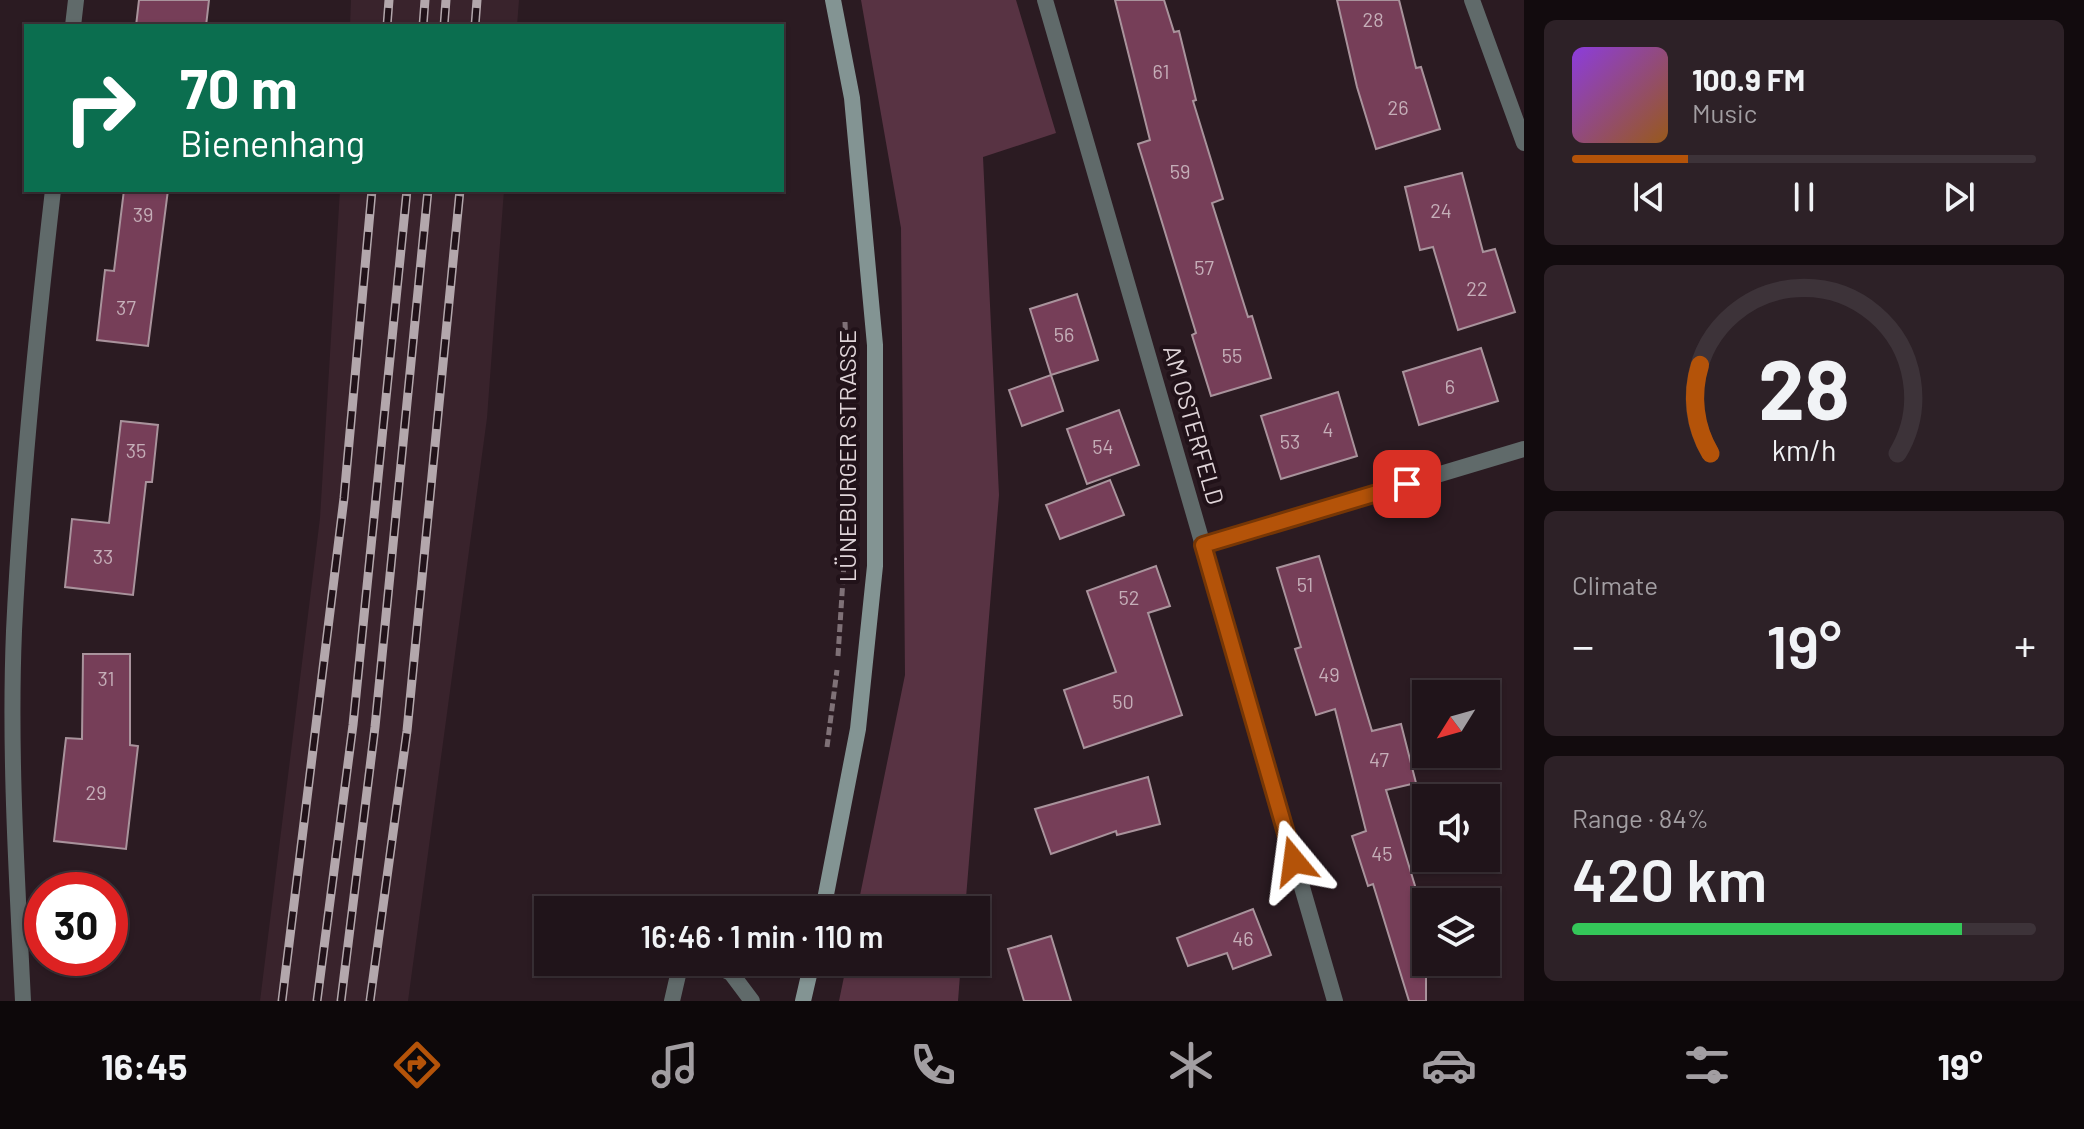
<!DOCTYPE html>
<html lang="en">
<head>
<meta charset="utf-8">
<style>
  :root { --surface:#20141a; --page:#2d2127; --text:#f1f3f6; --muted:#a29ea2; --line:#3d3339; --accent:#b45309 }
  body { margin:0; font-family:Barlow,sans-serif; background:var(--page); color:var(--text); height:100vh; display:flex; flex-direction:column; font-size:30px; white-space:nowrap }
  * { box-sizing:border-box; margin:0 }
  p { font-size:26px; color:var(--muted) }
  .icon { flex:none; width:44px; height:44px; fill:none; stroke:currentColor; stroke-width:2; stroke-linecap:round; stroke-linejoin:round }
  .map { position:relative; flex:1; overflow:hidden }
  .drawer { display:flex; flex-direction:column; gap:20px; padding:20px; background:#120b0e; width:560px }
  .drawer>* { flex:none }
  .top-card { position:absolute; left:24px; top:24px; width:760px; height:168px; border-radius:0px; box-shadow:0 2px 6px #0004,0 0 0 2px var(--line); background:#0b6e4f; color:#fff; overflow:hidden }
  .needle { width:52px; rotate:233deg }
  .buttons { position:absolute; left:1412px; top:680px; display:grid; gap:16px }
  .buttons a { display:grid; place-items:center; width:88px; height:88px; border-radius:0px; background:var(--surface); box-shadow:0 2px 6px #0004,0 0 0 2px var(--line); font-size:40px }
  .speed { position:absolute; left:24px; top:872px; display:flex; gap:16px; font-size:40px; font-weight:700; text-align:center }
  .speed>* { display:grid; place-content:center; width:104px; height:104px; border-radius:50%; background:var(--surface); box-shadow:0 2px 6px #0004,0 0 0 2px var(--line); line-height:1 }
  .speed .limit { border:12px solid #d22; background:#fff; color:#111 }
  .pin { position:absolute; display:grid; place-items:center; width:68px; height:68px; color:#fff; margin:-34px; border-radius:16px; box-shadow:0 4px 12px #0006 }
  .me { position:absolute; width:88px; margin:-44px; rotate:344deg; stroke-linejoin:round; filter:drop-shadow(0 0 6px #0008) }
  .turn { display:flex; align-items:center; gap:28px; height:168px; padding:0 24px; font-size:36px }
  .turn .icon { width:104px; height:104px; stroke-width:2.5 }
  .turn b { display:block; font-size:56px; line-height:68px }
  .big { font-size:60px; font-weight:600; line-height:1.1 }
  .drawer .card { flex:1; display:flex; flex-direction:column; justify-content:center; gap:12px; min-width:0; padding:0 28px; border-radius:12px; background:var(--page) }
  .drawer .dial { align-items:center; gap:0 }
  .dial svg { height:208px; overflow:visible; fill:none; stroke:var(--line); stroke-width:7; stroke-linecap:round; text-anchor:middle }
  .dial text { fill:var(--text); stroke:none }
  .song { display:flex; align-items:center; gap:24px }
  .cover { width:96px; height:96px; border-radius:12px; background:linear-gradient(135deg,hsl(270 70% 55%),hsl(30 70% 35%)) }
  .played { height:8px; border-radius:4px; background:linear-gradient(90deg,var(--accent) 25%,var(--line) 25%) }
  .keys { display:flex; justify-content:space-around; direction:ltr }
  .heat { display:flex; justify-content:space-between; align-items:center; font-size:44px; direction:ltr }
  .charge { height:12px; border-radius:6px; background:linear-gradient(90deg,#34c759 84%,var(--line) 0) }
  .trip { position:absolute; left:534px; top:896px; width:456px; height:80px; border-radius:0px; background:var(--surface); box-shadow:0 2px 6px #0004,0 0 0 2px var(--line); font-weight:600; line-height:80px; text-align:center }
  .menu { display:flex; height:128px; justify-content:space-around; align-items:center; background:#0d080a; color:var(--muted) }
  .menu .icon { width:56px; height:56px }
  .menu .selected { color:var(--accent) }
  .menu b { font-size:36px; color:var(--text) }
  main { display:flex; flex:1; min-height:0 }
  .map>svg:first-child { display:block }
  .built { fill:#39232c }
  .green { fill:#583343 }
  .building { fill:#763e58; stroke:#a9939c; stroke-width:2 }
  .lines { fill:none; stroke-linecap:round; stroke-linejoin:round }
  .path { stroke:#7f7177; stroke-width:5; stroke-dasharray:8 4; stroke-linecap:butt }
  .lane { stroke:#606a6a; stroke-width:16 }
  .street { stroke:#606a6a; stroke-width:16 }
  .secondary { stroke:#839493; stroke-width:16 }
  .rail-casing { stroke:#b3a7ac; stroke-width:9 }
  .rail { stroke:#211219; stroke-width:6; stroke-dasharray:18; stroke-linecap:butt }
  .route-casing { stroke:#753606; stroke-width:20 }
  .route { stroke:#b45309; stroke-width:14 }
  .labels { text-anchor:middle; stroke-width:8; stroke-linejoin:round; paint-order:stroke }
  .number-label { font-size:20px; fill:#c5aeb8 }
  .street-label { font-size:24px; fill:#dfd4d8; stroke:#211219 }
</style>
</head>
<body>
<main>
<div class="map">
<svg width="1524" height="1001" viewBox="0 0 1524 1001">
  <rect width="100%" height="100%" fill="#2b1b22"/>
  <g class="built">
    <path d="M 351,0 L 519,0 L 517,26 L 350,26 Z"/>
    <path d="M 340,190 L 504,190 L 487,418 L 408,1001 L 260,1001 L 320,518 Z"/>
  </g>
  <g class="green">
    <path d="M 861,0 L 1016,0 L 1056,133 L 983,157 L 999,495 L 965,910 L 857,910 L 905,675 L 901,228 Z"/>
    <path d="M 847,962 L 961,962 L 958,1001 L 839,1001 Z"/>
  </g>
  <g class="building">
    <path d="M 139,0 L 209,0 L 206,26 L 136,26 Z"/>
    <path d="M 1115,0 L 1164,0 L 1174,32 L 1179,31 L 1196,100 L 1193,101 L 1223,199 L 1212,203 L 1248,317 L 1252,316 L 1271,378 L 1211,396 L 1192,335 L 1196,333 L 1138,144 L 1150,140 Z"/>
    <path d="M 1337,0 L 1399,0 L 1416,68 L 1421,67 L 1440,129 L 1376,149 L 1357,87 Z"/>
    <path d="M 1462,173 L 1483,252 L 1495,249 L 1515,312 L 1458,330 L 1433,247 L 1420,250 L 1405,187 Z"/>
    <path d="M 124,190 L 168,190 L 148,346 L 97,340 L 105,270 L 114,271 Z"/>
    <path d="M 1077,294 L 1098,360 L 1051,375 L 1030,309 Z"/>
    <path d="M 1481,348 L 1498,401 L 1419,425 L 1403,372 Z"/>
    <path d="M 1051,375 L 1063,411 L 1022,426 L 1009,390 Z"/>
    <path d="M 1338,392 L 1357,456 L 1281,479 L 1261,416 Z"/>
    <path d="M 1119,410 L 1139,465 L 1087,484 L 1067,429 Z"/>
    <path d="M 121,421 L 158,425 L 152,482 L 146,482 L 133,595 L 65,587 L 72,519 L 109,523 Z"/>
    <path d="M 1110,480 L 1124,515 L 1060,539 L 1046,505 Z"/>
    <path d="M 1319,556 L 1372,731 L 1401,724 L 1416,783 L 1386,790 L 1419,899 L 1426,896 L 1426,1001 L 1409,1001 L 1373,884 L 1368,886 L 1352,836 L 1366,831 L 1335,709 L 1316,715 L 1295,649 L 1301,647 L 1277,568 Z"/>
    <path d="M 1156,566 L 1170,606 L 1148,613 L 1182,715 L 1084,748 L 1064,690 L 1116,672 L 1087,591 Z"/>
    <path d="M 83,654 L 130,654 L 130,745 L 138,746 L 126,849 L 54,841 L 66,738 L 82,739 Z"/>
    <path d="M 1148,777 L 1160,824 L 1117,835 L 1116,831 L 1051,854 L 1035,809 Z"/>
    <path d="M 1253,909 L 1271,955 L 1233,969 L 1227,953 L 1188,966 L 1177,938 Z"/>
    <path d="M 1051,936 L 1071,1001 L 1024,1001 L 1008,949 Z"/>
  </g>
  <g class="lines">
    <g class="path">
      <path d="M 845,322 L 848,396"/>
      <path d="M 838,656 L 848,502"/>
      <path d="M 827,747 L 837,670"/>
    </g>
    <g class="lane">
      <path d="M 708,962 L 731,973 L 752,1001"/>
      <path d="M 672,1001 L 681,962"/>
    </g>
    <g class="street">
      <path d="M 1045,0 L 1335,1001"/>
      <path d="M 1472,0 L 1524,143"/>
      <path d="M 73,26 L 76,0"/>
      <path d="M 1203,545 L 1524,449"/>
      <path d="M 23,1001 C 17,878 9,754 14,631 C 21,483 36,337 53,190"/>
    </g>
    <g class="secondary">
      <path d="M 823,910 L 858,729 L 875,566 L 875,345 L 852,98 L 833,0"/>
      <path d="M 803,1001 L 812,962"/>
    </g>
    <defs>
      <g id="rail">
        <path d="M 387,26 L 389,0"/>
        <path d="M 423,26 L 425,0"/>
        <path d="M 444,26 L 446,0"/>
        <path d="M 475,26 L 477,0"/>
        <path d="M 282,1001 L 344,498 L 372,190"/>
        <path d="M 317,1001 L 353,725 L 407,190"/>
        <path d="M 341,1001 L 375,727 L 428,190"/>
        <path d="M 370,1001 L 407,731 L 460,190"/>
      </g>
    </defs>
    <use href="#rail" class="rail-casing"/>
    <use href="#rail" class="rail"/>
  </g>
  <g class="lines">
    <defs>
      <path id="route" d="M 1294,861 L 1203,545 L 1407,484"/>
    </defs>
    <use href="#route" class="route-casing"/>
    <use href="#route" class="route"/>
  </g>
  <g class="labels">
    <g class="number-label">
      <text x="1373" y="27">28</text>
      <text x="1161" y="79">61</text>
      <text x="1398" y="115">26</text>
      <text x="1180" y="179">59</text>
      <text x="1441" y="218">24</text>
      <text x="143" y="222">39</text>
      <text x="1204" y="275">57</text>
      <text x="1477" y="296">22</text>
      <text x="126" y="315">37</text>
      <text x="1064" y="342">56</text>
      <text x="1232" y="363">55</text>
      <text x="1450" y="394">6</text>
      <text x="1328" y="437">4</text>
      <text x="1290" y="449">53</text>
      <text x="1103" y="454">54</text>
      <text x="136" y="458">35</text>
      <text x="103" y="564">33</text>
      <text x="1305" y="592">51</text>
      <text x="1129" y="605">52</text>
      <text x="1329" y="682">49</text>
      <text x="106" y="686">31</text>
      <text x="1123" y="709">50</text>
      <text x="1379" y="767">47</text>
      <text x="96" y="800">29</text>
      <text x="1382" y="861">45</text>
      <text x="1243" y="946">46</text>
    </g>
    <g class="street-label">
      <text transform="translate(1193 425) rotate(74)" y="8">AM OSTERFELD</text>
      <text transform="translate(848 456) rotate(-90)" y="8">LÜNEBURGER STRASSE</text>
    </g>
  </g>
</svg>
<div class="buttons">
<a><svg class="needle" viewBox="-14 -14 28 28"><path d="M0-13l5 13h-10z" fill="#e53935"/><path d="M0 13l5-13h-10z" fill="#a29ea2"/></svg></a>
<a><svg class="icon" aria-label="sound" viewBox="0 0 24 24"><path d="M4 9h4l5-4v14l-5-4H4zM17 9q2 3 0 6"/></svg></a>
<a><svg class="icon" aria-label="layers" viewBox="0 0 24 24"><path d="M12 4l9 5-9 5-9-5zM3 14l9 5 9-5"/></svg></a>
</div>
<div class="speed"><div class="limit">30</div></div>
<div class="pin" style="left:1407px;top:484px;background:#d93025"><svg class="icon" aria-label="arrive" viewBox="0 0 24 24"><path d="M6 21V4h12l-3 4 3 4H6"/></svg></div>
<svg class="me" style="left:1294px;top:861px" viewBox="-20 -20 40 40"><path d="M0-17L14 15 0 8-14 15z" fill="#b45309" stroke="#fff" stroke-width="4"/></svg>
<div class="trip">16:46 · 1 min · 110 m</div>
<div class="top-card">
<div class="turn"><svg class="icon" aria-label="right" viewBox="0 0 24 24"><path d="M7 20v-9h11M14 6l5 5-5 5"/></svg><div><b>70 m</b>Bienenhang</div></div>
</div>
</div>
<section class="drawer">
<div class="card">
<div class="song"><i class="cover"></i><div><b>100.9 FM</b><p>Music</p></div></div>
<div class="played"></div>
<div class="keys"><svg class="icon" aria-label="previous" viewBox="0 0 24 24"><path d="M18 5L8 12l10 7zM5 5v14"/></svg><svg class="icon" aria-label="pause" viewBox="0 0 24 24"><path d="M8 5v14M16 5v14"/></svg><svg class="icon" aria-label="next" viewBox="0 0 24 24"><path d="M6 5l10 7-10 7zM19 5v14"/></svg></div>
</div>
<div class="card dial"><svg viewBox="0 0 100 80">
<path d="M14 69A42 42 0 1 1 86 69"/>
<path d="M14 69A42 42 0 0 1 10 35" stroke="#b45309"/>
<text x="50" y="56" font-size="32" font-weight="700">28</text>
<text x="50" y="72" font-size="11">km/h</text>
</svg></div>
<div class="card"><p>Climate</p>
<div class="heat"><a>−</a><b class="big">19°</b><a>+</a></div>
</div>
<div class="card"><p>Range · 84%</p><b class="big">420 km</b><div class="charge"></div></div>
</section>
</main>
<nav class="menu">
<b>16:45</b>
<svg class="icon selected" aria-label="directions" viewBox="0 0 24 24"><path d="M12 3l9 9-9 9-9-9zM9 14v-3h6M13 9l2 2-2 2"/></svg>
<svg class="icon" aria-label="music" viewBox="0 0 24 24"><path d="M9 18V5l10-2v13"/><circle cx="6" cy="18" r="3"/><circle cx="16" cy="16" r="3"/></svg>
<svg class="icon" aria-label="phone" viewBox="0 0 24 24"><path d="M5 4h4l2 5-3 2q2 4 5 5l2-3 5 2v4C11 20 4 13 5 4z"/></svg>
<svg class="icon" aria-label="climate" viewBox="0 0 24 24"><path d="M12 3v18M4 7l16 10M4 17L20 7"/></svg>
<svg class="icon" aria-label="car" viewBox="0 0 24 24"><path d="M5 17H2v-5l4-1 3-4h7l3 4 3 1v5h-3M9 17h6M6 11h13"/><circle cx="7" cy="17" r="2"/><circle cx="17" cy="17" r="2"/></svg>
<svg class="icon" aria-label="filters" viewBox="0 0 24 24"><path d="M4 7h16M4 17h16"/><circle cx="9" cy="7" r="2"/><circle cx="15" cy="17" r="2"/></svg>
<b>19°</b>
</nav>
</body>
</html>
